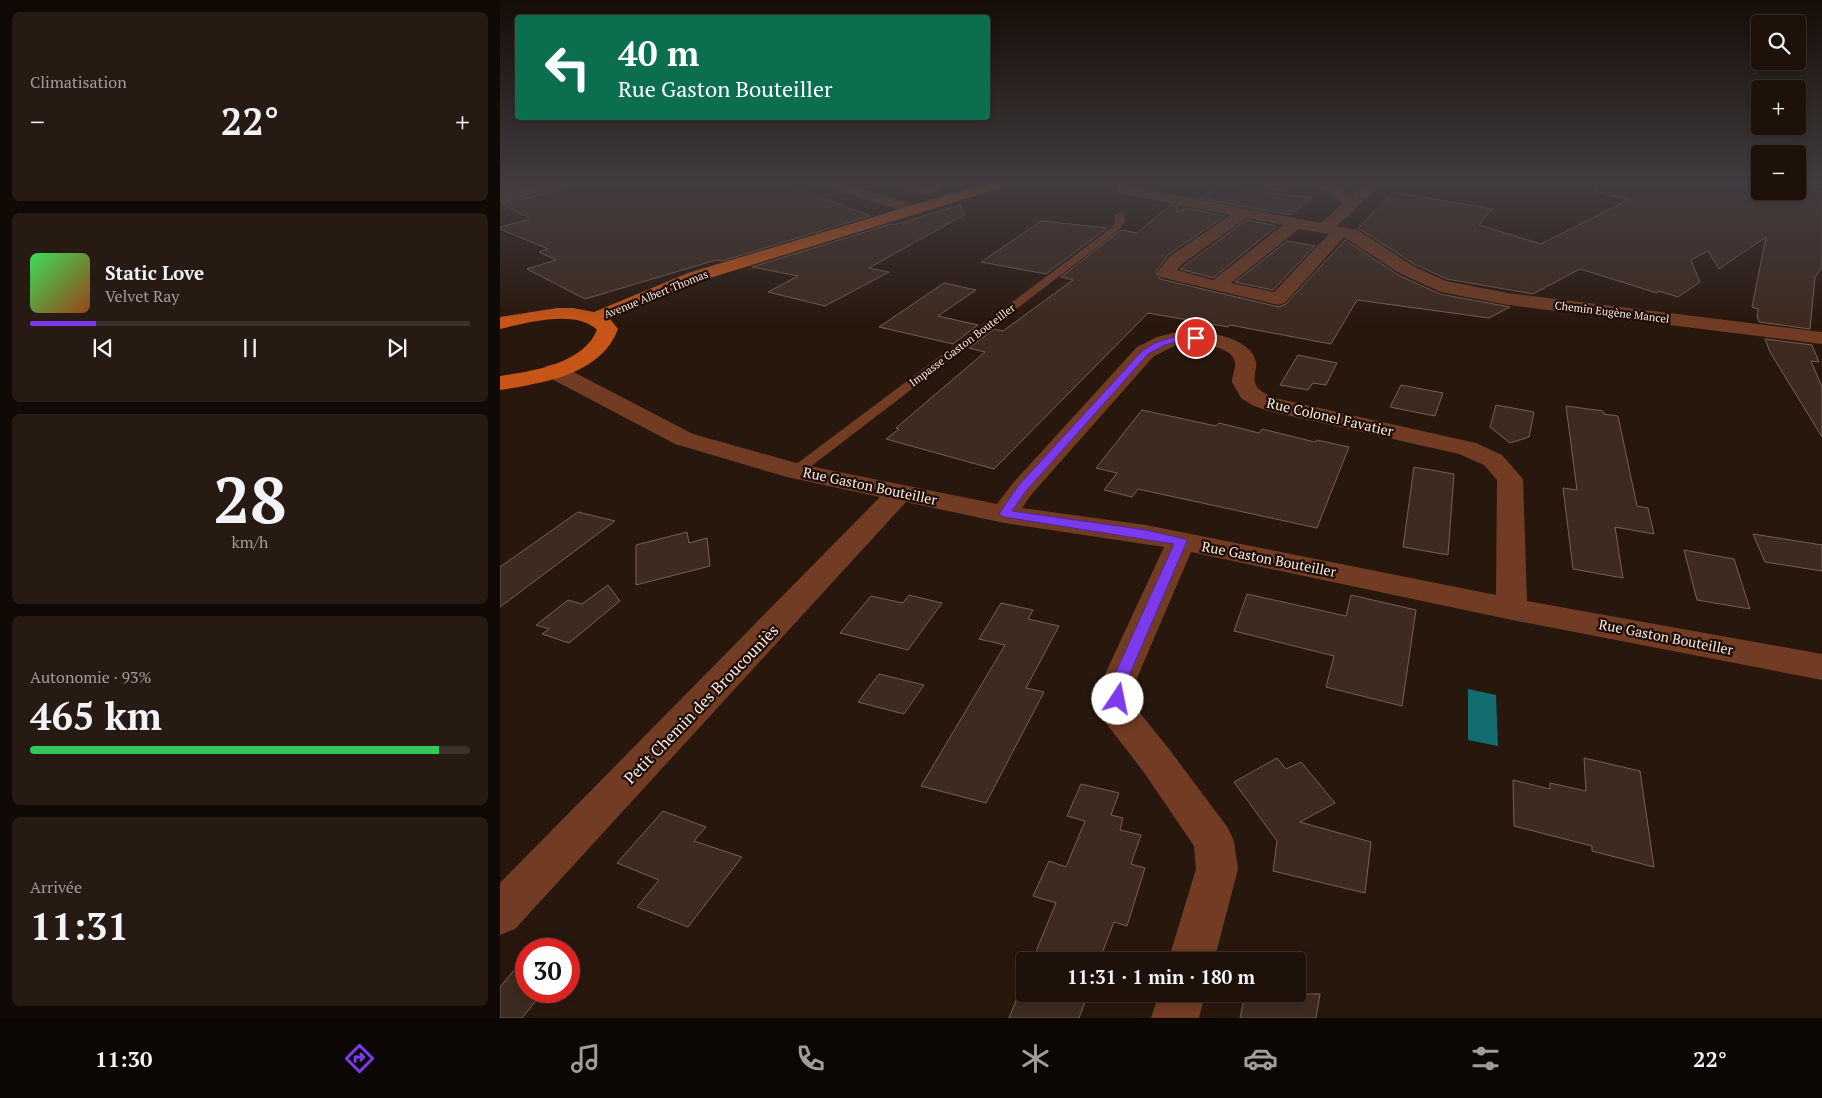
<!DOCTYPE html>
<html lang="fr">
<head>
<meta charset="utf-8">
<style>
  :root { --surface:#1e110a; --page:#261a13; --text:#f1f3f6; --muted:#a19d9c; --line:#3c312b; --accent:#7c3aed }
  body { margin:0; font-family:"PT Serif",serif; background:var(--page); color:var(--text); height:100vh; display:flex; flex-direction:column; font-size:19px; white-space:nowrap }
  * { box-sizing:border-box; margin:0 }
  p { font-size:16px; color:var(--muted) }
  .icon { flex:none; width:28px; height:28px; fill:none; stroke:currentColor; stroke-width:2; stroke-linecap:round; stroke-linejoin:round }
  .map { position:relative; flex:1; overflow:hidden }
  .sheet { display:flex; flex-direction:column; gap:12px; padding:12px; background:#100906; width:500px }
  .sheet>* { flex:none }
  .hud { position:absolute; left:15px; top:15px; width:475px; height:105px; border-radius:5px; box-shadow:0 2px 8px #0003,0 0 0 1px var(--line); background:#0b6e4f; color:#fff; overflow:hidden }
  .fabs { position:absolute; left:1251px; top:15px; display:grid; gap:10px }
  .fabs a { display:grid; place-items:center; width:55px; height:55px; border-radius:5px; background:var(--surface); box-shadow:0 2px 8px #0003,0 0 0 1px var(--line); font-size:25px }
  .speed { position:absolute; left:15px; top:938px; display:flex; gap:10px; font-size:25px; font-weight:700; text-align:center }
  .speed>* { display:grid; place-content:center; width:65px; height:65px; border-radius:50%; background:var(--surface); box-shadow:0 2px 8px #0003,0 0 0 1px var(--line); line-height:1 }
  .speed .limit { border:8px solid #d22; background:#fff; color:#111 }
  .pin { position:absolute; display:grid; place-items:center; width:42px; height:42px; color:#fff; margin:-21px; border:2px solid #fff; border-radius:50%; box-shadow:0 1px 5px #0007 }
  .me { position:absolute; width:55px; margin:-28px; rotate:11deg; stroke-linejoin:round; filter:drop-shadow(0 0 4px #0008) }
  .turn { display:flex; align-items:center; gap:18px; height:105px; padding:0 20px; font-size:22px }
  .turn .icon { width:65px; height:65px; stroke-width:2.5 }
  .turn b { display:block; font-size:35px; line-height:42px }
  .big { font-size:38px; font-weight:700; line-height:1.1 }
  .sheet .card { flex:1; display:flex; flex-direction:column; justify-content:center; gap:8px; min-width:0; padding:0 18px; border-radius:8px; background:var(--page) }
  .sheet .dial { align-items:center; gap:0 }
  .dial b { font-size:65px; line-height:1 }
  .song { display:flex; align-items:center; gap:15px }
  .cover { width:60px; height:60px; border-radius:8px; background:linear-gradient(135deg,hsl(130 70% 55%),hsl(20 70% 35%)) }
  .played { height:5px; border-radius:2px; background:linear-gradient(90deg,var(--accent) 15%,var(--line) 15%) }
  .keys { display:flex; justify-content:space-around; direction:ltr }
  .heat { display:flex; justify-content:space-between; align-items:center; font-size:28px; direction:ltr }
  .charge { height:8px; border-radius:4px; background:linear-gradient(90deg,#34c759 93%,var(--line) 0) }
  .trip { position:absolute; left:516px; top:952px; width:290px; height:50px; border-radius:5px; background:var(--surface); box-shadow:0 2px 8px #0003,0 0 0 1px var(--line); font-weight:700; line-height:50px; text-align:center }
  .tabs { display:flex; height:80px; justify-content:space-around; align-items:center; background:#0c0704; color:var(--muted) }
  .tabs .icon { width:35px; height:35px }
  .tabs .selected { color:var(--accent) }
  .tabs b { font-size:22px; color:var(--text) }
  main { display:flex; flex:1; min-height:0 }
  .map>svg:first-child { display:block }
  .water { fill:#126c70 }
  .building { fill:#3d2a20; stroke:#766055 }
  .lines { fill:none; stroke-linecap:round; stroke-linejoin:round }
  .service { fill:#723b23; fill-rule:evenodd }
  .minor { fill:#723b23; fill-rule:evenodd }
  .primary { fill:#c75517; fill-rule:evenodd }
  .route { fill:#7c3aed; stroke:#51269a }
  .labels { text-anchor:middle; stroke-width:4.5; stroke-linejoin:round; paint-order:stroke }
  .far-street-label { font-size:11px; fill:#f7eae4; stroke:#1e0d05 }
  .street-label { font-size:14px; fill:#f7eae4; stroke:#1e0d05 }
  .near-street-label { font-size:16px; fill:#f7eae4; stroke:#1e0d05 }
</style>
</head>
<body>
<main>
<section class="sheet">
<div class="card"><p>Climatisation</p>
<div class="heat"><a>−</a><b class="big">22°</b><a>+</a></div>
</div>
<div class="card">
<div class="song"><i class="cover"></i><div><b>Static Love</b><p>Velvet Ray</p></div></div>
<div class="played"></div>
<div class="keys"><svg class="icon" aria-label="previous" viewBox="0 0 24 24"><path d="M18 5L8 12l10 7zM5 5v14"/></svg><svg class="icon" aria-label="pause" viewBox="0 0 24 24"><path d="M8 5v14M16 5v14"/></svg><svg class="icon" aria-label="next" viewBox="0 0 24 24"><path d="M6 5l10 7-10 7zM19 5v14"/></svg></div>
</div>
<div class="card dial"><b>28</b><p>km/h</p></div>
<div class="card"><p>Autonomie · 93%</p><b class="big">465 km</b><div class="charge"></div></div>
<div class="card"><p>Arrivée</p><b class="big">11:31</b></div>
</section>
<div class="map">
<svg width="1322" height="1018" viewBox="0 0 1322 1018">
  <rect width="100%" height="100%" fill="#28170d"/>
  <path class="water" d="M 968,689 L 996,695 L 998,746 L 968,740 Z"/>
  <g class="building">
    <path d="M 0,182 L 37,182 L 0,191 Z"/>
    <path d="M 73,182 L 280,182 L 370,216 L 222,261 L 216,260 L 85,299 L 27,269 L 56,260 L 39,252 L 48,249 L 0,229 L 0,227 L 31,219 L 2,204 L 69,187 Z"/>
    <path d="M 1096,182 L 1260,182 L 1260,191 L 1322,191 L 1322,268 L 1315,277 L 1310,329 L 1259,322 L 1257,316 L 1258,309 L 1252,307 L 1266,237 L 1219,269 L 1208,251 L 1191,260 L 1200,282 L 1178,297 L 1159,291 L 1157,293 L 1080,269 L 1033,294 L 947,279 L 914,264 L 858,228 L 893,192 L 992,209 L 979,225 L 1041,244 L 1128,200 L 1095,191 Z"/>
    <path d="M 723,183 L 773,193 L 812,198 L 790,215 L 700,198 Z"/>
    <path d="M 460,205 L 464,215 L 369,268 L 389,272 L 325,306 L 268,292 L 298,276 L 252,267 L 391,224 L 394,225 Z"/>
    <path d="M 671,205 L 677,206 L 677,213 L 685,208 L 725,216 L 668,255 L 656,272 L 660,279 L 779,307 L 786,304 L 845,240 L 900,276 L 940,294 L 1010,307 L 989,318 L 857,300 L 831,344 L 730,325 L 728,327 L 648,313 L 494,469 L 386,439 L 399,429 L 396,428 L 485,352 L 469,348 L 494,329 L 503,331 L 573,280 L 561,277 L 621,230 L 637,233 Z"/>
    <path d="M 746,220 L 777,226 L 713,278 L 680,269 Z"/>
    <path d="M 541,221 L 607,228 L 546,274 L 481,262 Z"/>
    <path d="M 787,241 L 815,246 L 773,290 L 735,282 Z"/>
    <path d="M 444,283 L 476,290 L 438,316 L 478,325 L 453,344 L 379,327 Z"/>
    <path d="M 1265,339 L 1312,345 L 1319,362 L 1311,361 L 1322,387 L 1322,437 L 1270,352 Z"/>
    <path d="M 798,355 L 837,363 L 826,385 L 813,383 L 808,390 L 780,385 Z"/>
    <path d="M 901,385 L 943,393 L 935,416 L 890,407 Z"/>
    <path d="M 996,405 L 1034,412 L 1029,437 L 1010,443 L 990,427 Z"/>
    <path d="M 1066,406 L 1103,411 L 1104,414 L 1118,416 L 1137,506 L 1148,508 L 1154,534 L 1115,527 L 1123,578 L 1073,569 L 1063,488 L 1077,490 Z"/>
    <path d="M 642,410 L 716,426 L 719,423 L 759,433 L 762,429 L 815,442 L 817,440 L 849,447 L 817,528 L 638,489 L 632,497 L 604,490 L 617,473 L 596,468 Z"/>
    <path d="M 914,467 L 954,474 L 948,555 L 903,547 Z"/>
    <path d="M 78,512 L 115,521 L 0,607 L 0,567 Z"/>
    <path d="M 187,532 L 189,543 L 207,538 L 210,566 L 136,585 L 136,545 Z"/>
    <path d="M 1253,534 L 1322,545 L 1322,571 L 1265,562 Z"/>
    <path d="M 1184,550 L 1234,559 L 1250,609 L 1197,600 Z"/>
    <path d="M 108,585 L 120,601 L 69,643 L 42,634 L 49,629 L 36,625 L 68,600 L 82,604 Z"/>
    <path d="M 747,594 L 846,616 L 851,595 L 916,610 L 902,706 L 826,687 L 834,656 L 734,631 Z"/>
    <path d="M 409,595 L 442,603 L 408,650 L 340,633 L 371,596 L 403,603 Z"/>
    <path d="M 501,603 L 533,610 L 528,619 L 559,626 L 526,688 L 544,692 L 486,803 L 421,786 L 505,645 L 479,639 Z"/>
    <path d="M 379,674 L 424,685 L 404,714 L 358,702 Z"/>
    <path d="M 777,758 L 786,769 L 801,762 L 835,803 L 800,822 L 871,842 L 865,893 L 773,871 L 777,841 L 734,782 Z"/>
    <path d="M 1084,758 L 1140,771 L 1154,867 L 1092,851 L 1092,846 L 1014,826 L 1013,780 L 1050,789 L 1050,783 L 1086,791 Z"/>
    <path d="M 581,784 L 619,793 L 611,815 L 623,818 L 620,830 L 641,835 L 631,864 L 645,868 L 627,926 L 614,922 L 599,961 L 532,961 L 556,903 L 533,896 L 549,861 L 566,867 L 585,821 L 567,816 Z"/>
    <path d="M 163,811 L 206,827 L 194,841 L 242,857 L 188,927 L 137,907 L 159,880 L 117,863 Z"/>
    <path d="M 26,956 L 26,991 L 44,991 L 22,1018 L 0,1018 L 0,987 Z"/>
    <path d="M 525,978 L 525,994 L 588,994 L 579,1018 L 509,1018 Z"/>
    <path d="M 745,994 L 820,994 L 816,1018 L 740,1018 Z"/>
  </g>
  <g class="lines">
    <g class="service">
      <path d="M 347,182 L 360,182 L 341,190 L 337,187 Z"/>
      <path d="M 383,182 L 398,182 L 425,189 L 445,182 L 458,182 L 426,195 Z"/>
      <path d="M 619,212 L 624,215 L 625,222 L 617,232 L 301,474 L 291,474 L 288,471 L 291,468 L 611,228 L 615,222 L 614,215 Z"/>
    </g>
    <g class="minor">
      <path d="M 46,182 L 71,182 L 69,185 L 0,203 L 0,193 Z"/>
      <path d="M 318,182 L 341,182 L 421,207 L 423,210 L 421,213 L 409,213 L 320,185 Z"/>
      <path d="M 621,182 L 638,182 L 633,187 L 821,223 L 843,203 L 818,186 L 816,182 L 832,182 L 852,196 L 867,182 L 883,182 L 837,226 L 858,230 L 913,266 L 946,281 L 1008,293 L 1322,332 L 1322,344 L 1008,305 L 941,292 L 901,274 L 844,237 L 785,303 L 778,305 L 660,277 L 657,273 L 669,257 L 730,215 L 619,193 L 616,188 ZM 746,218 L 783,225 L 713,280 L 677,270 L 681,265 ZM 799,229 L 829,234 L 774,292 L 731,283 Z"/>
      <path d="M 767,182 L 795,182 C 786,194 777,192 764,189 L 762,186 Z"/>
      <path d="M 677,332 C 700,330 750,335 756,362 C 757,366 755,370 755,374 C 752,388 763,393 775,398 L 976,443 L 1002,455 L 1023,479 L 1027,601 L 1322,654 L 1322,680 L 1012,620 L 691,552 L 634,685 L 636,708 L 669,749 L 728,828 L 734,841 L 738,869 L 714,961 L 668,961 L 696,869 L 694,846 L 643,771 L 605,722 L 600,712 L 600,685 L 664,547 L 504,523 L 406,502 L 15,929 L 0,935 L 0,883 L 380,497 L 287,477 L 175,444 L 46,376 L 43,371 L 46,366 L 54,364 L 62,366 L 193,434 L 300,464 L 497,504 L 513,483 L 637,347 L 657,337 ZM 692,344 C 704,345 731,346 735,362 C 736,368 732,376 732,382 L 741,398 L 752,405 L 765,410 L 959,454 L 984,465 L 997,480 L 996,595 L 646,525 L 522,508 L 531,495 L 653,357 L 676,345 Z"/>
      <path d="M 659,994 L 705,994 L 699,1018 L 651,1018 Z"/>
    </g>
    <path class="primary" d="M 489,182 L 512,182 L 510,185 L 200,281 L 110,319 L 118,329 C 101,375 43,383 0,390 L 0,376 C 33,371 83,364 97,330 C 76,309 26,323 0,329 L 0,317 L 57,308 L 73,308 L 94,312 L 188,273 Z"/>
  </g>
  <linearGradient id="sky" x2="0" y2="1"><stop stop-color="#160d07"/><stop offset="0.56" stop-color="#423c40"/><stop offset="1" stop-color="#423c40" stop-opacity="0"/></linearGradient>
  <rect width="1322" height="325" fill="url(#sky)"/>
  <path class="route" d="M 677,336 L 696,336 L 700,338 C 693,343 684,340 675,342 C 665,344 657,349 648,354 L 526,491 L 512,511 L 646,530 L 685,539 L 687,541 L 625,685 L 625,699 L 623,703 L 618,704 L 612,703 L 610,699 L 610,685 L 674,544 L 504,517 L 499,514 L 518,486 L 642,351 L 655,343 Z"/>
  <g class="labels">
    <g class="far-street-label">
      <text transform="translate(156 294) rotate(-22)" y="4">Avenue Albert Thomas</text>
      <text transform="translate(1112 312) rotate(7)" y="4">Chemin Eugène Mancel</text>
      <text transform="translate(462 345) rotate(-37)" y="4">Impasse Gaston Bouteiller</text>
    </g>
    <g class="street-label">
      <text transform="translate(830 417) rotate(13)" y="5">Rue Colonel Favatier</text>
      <text transform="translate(370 486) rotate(12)" y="5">Rue Gaston Bouteiller</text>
      <text transform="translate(769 559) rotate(11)" y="5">Rue Gaston Bouteiller</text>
      <text transform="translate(1166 637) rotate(11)" y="5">Rue Gaston Bouteiller</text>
    </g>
    <g class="near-street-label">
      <text transform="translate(201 704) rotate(-46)" y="6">Petit Chemin des Broucouniès</text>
    </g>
  </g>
</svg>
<div class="fabs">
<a><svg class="icon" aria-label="search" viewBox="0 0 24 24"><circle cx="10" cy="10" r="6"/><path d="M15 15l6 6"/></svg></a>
<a>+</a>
<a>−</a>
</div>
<div class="speed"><div class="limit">30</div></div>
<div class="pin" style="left:696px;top:338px;background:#d93025"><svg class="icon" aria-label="arrive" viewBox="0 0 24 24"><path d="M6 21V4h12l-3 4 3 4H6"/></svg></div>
<svg class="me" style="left:618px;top:699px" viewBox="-20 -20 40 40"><circle r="19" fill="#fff"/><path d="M0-13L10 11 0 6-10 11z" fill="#7c3aed"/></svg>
<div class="trip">11:31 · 1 min · 180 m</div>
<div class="hud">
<div class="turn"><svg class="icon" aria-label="left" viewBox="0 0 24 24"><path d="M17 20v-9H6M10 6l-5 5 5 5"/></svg><div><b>40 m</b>Rue Gaston Bouteiller</div></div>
</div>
</div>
</main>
<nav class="tabs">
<b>11:30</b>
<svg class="icon selected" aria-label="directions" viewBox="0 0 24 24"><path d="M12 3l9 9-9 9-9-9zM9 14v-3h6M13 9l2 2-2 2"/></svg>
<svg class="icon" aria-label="music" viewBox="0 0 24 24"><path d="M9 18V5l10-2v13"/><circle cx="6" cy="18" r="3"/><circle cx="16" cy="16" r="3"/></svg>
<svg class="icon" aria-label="phone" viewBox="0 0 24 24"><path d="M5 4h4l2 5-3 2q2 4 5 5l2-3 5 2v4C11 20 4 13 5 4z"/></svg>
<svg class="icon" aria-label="climate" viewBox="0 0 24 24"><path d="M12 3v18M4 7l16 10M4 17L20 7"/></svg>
<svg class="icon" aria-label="car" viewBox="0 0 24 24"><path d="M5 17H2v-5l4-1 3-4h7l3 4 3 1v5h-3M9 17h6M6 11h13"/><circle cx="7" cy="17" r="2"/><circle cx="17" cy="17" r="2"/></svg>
<svg class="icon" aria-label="filters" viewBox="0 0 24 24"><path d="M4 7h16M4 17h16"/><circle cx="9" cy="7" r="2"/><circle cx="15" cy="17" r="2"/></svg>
<b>22°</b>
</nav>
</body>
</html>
